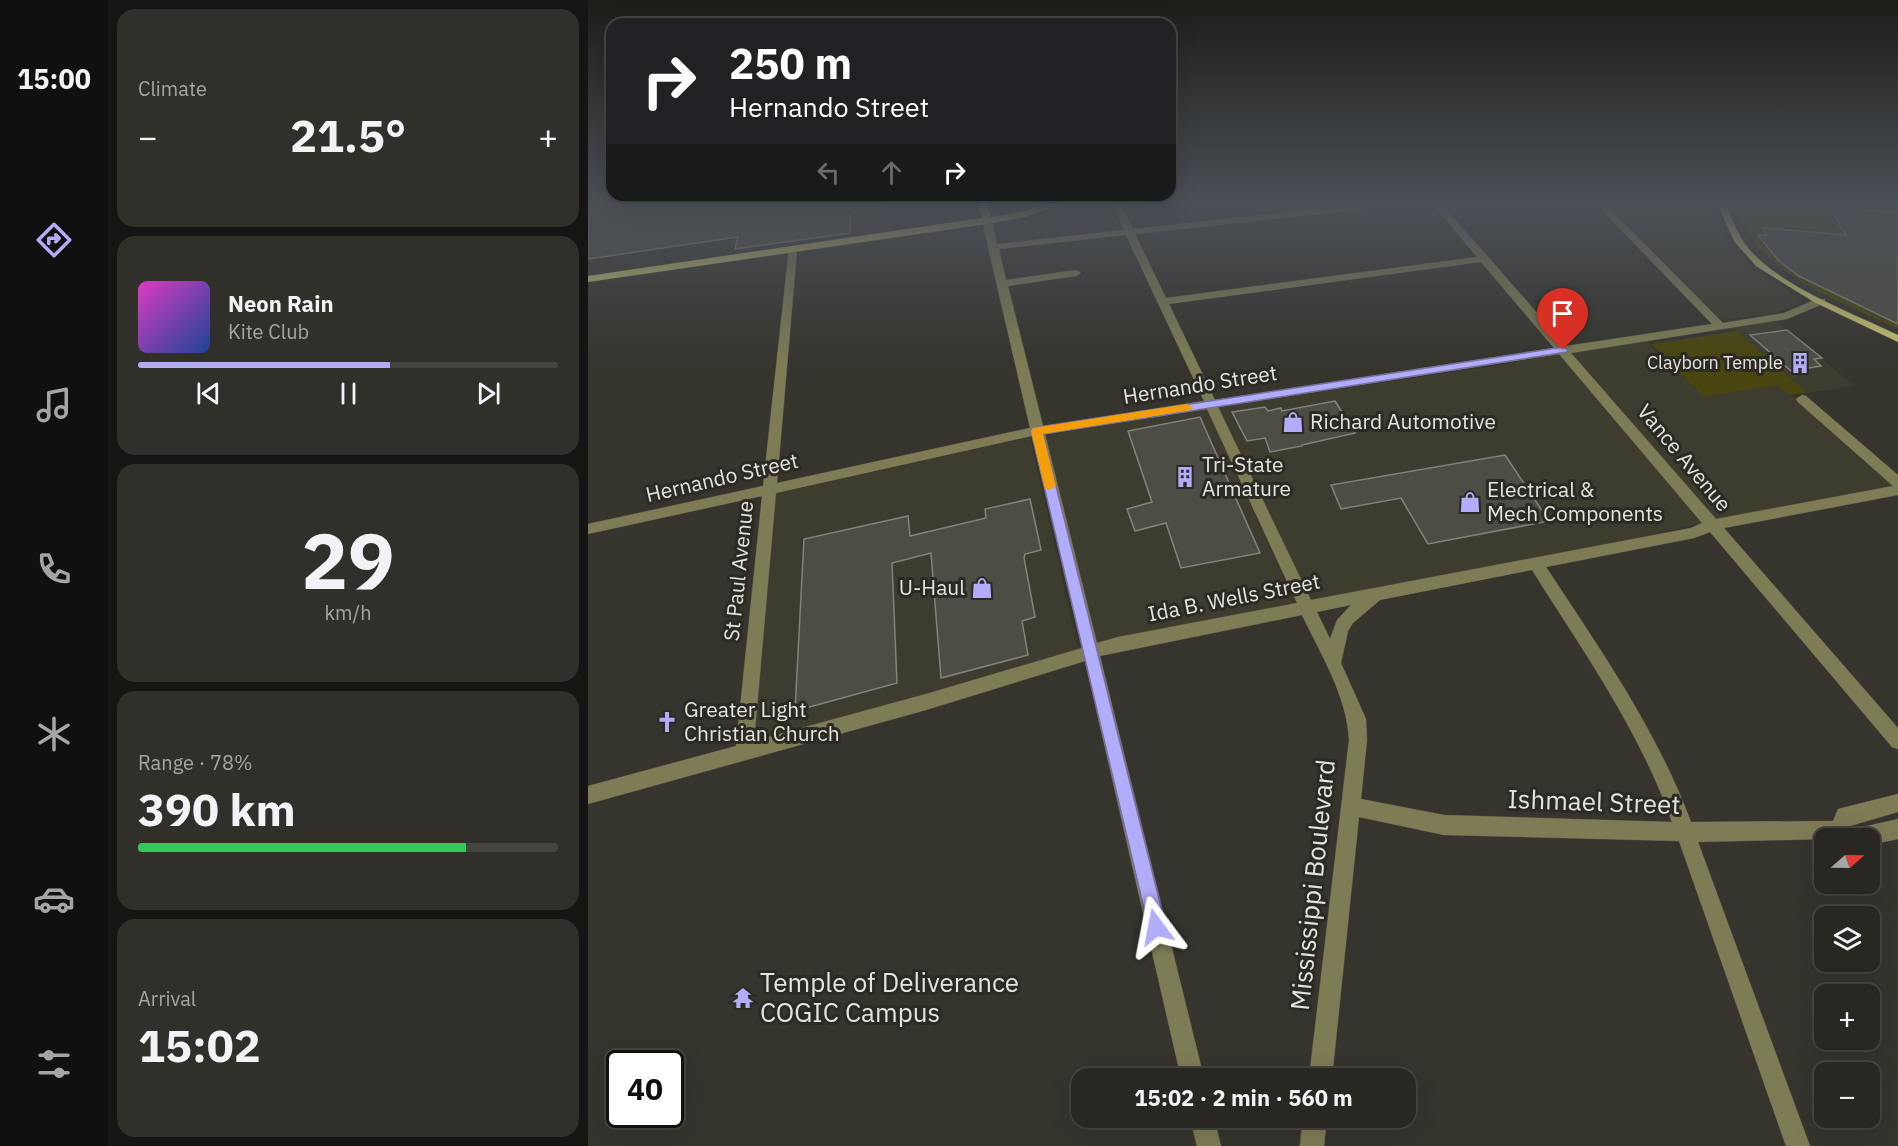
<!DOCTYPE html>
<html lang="en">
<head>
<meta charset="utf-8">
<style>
  :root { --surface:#282722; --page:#302f2a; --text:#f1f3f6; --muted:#a5a5a5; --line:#444440; --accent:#b1adfa }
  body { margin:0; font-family:"IBM Plex Sans",sans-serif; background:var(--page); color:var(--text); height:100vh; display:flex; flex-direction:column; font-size:22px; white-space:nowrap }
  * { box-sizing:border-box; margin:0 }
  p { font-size:20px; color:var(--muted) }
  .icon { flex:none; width:33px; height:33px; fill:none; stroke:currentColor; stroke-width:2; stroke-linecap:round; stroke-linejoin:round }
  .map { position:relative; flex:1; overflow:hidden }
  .drawer { display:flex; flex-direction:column; gap:9px; padding:9px; background:#161513; width:480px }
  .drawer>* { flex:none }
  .top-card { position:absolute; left:18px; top:18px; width:570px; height:183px; border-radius:18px; box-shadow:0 6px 24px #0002,0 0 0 2px var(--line); background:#202124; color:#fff; overflow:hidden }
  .needle { width:39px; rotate:70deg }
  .controls { position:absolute; left:1226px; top:828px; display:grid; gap:12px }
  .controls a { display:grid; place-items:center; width:66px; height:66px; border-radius:12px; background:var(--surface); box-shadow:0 6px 24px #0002,0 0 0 2px var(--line); font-size:30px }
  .speed { position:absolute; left:18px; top:1050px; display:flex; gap:12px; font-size:30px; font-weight:700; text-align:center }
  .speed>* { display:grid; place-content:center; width:78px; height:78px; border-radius:50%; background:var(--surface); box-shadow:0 6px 24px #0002,0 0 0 2px var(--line); line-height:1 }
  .speed .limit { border:3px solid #111; border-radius:9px; background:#fff; color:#111 }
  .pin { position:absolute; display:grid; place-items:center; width:51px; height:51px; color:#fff; margin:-62px -26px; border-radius:50% 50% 50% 0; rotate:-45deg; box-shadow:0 0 6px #0007 }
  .pin .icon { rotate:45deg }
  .me { position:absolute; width:66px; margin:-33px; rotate:347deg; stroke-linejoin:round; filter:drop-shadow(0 0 4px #0008) }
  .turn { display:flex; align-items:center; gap:21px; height:126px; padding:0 24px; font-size:27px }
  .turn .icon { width:78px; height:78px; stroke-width:2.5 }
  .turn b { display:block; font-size:42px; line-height:51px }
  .lanes { display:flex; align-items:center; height:57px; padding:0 24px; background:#0003; justify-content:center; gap:30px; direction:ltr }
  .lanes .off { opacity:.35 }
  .big { font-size:45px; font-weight:800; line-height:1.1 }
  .drawer .card { flex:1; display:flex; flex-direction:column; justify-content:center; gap:9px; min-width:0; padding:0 21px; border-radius:18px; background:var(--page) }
  .drawer .dial { align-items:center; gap:0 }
  .dial b { font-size:78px; line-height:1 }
  .song { display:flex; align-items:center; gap:18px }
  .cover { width:72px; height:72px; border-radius:9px; background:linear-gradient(135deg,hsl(310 70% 55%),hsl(220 70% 35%)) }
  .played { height:6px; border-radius:3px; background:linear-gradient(90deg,var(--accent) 60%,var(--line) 60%) }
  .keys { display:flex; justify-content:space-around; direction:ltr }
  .heat { display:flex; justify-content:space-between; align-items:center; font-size:33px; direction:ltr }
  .charge { height:9px; border-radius:4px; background:linear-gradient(90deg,#34c759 78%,var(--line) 0) }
  .trip { position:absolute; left:483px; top:1068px; width:345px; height:60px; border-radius:18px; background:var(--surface); box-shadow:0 6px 24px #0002,0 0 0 2px var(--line); font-weight:800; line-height:60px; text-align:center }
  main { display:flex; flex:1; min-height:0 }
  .tab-bar { display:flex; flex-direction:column; width:108px; justify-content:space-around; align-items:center; background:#10100e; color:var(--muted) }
  .tab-bar .icon { width:42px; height:42px }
  .tab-bar .active { color:var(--accent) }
  .tab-bar b { font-size:27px; color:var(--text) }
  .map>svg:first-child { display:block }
  .built { fill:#3d3d2f }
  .green { fill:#494610 }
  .building { fill:#4d4d45; stroke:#83837b; stroke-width:1.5 }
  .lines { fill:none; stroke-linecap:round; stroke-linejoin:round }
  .minor-casing { stroke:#515049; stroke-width:1 }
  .major-casing { stroke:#515049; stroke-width:1 }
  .minor { fill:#7e7c55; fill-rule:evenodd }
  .major { fill:#c7c370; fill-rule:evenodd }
  .route { fill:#b1adfa; stroke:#7370a2; stroke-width:1.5 }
  .slow { fill:#f59e0b }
  .labels { text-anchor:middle; stroke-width:6; stroke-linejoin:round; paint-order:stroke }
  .far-poi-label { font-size:18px; fill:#e4e4df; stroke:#2b2a23; text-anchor:end }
  .street-label { font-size:21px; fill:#e4e4df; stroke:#2b2a23 }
  .poi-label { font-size:21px; fill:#e4e4df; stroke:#2b2a23; text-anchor:start }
  .near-street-label { font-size:26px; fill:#e4e4df; stroke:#2b2a23 }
  .near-poi-label { font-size:26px; fill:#e4e4df; stroke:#2b2a23; text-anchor:start }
</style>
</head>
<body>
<main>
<nav class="tab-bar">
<b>15:00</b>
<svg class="icon active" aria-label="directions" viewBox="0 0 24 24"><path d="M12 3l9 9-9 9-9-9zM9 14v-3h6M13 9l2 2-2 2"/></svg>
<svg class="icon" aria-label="music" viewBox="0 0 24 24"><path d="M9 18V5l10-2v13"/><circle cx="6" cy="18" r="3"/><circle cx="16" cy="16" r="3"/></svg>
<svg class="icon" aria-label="phone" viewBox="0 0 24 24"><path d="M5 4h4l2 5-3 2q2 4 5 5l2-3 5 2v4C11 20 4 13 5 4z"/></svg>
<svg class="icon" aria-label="climate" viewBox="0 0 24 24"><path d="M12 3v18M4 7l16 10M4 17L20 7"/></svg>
<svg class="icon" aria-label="car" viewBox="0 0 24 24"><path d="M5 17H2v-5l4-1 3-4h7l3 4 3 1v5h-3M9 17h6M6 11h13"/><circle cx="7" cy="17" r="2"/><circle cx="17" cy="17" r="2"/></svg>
<svg class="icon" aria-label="filters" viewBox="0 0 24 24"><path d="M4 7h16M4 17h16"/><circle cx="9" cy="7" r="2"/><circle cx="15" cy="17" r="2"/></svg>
</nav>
<section class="drawer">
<div class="card"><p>Climate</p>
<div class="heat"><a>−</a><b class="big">21.5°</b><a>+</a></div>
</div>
<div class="card">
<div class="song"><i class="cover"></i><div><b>Neon Rain</b><p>Kite Club</p></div></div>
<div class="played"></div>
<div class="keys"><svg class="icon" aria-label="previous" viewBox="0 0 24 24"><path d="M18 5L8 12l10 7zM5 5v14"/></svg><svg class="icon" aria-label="pause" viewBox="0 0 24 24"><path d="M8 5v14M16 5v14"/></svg><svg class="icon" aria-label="next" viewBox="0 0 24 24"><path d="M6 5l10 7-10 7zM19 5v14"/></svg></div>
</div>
<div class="card dial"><b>29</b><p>km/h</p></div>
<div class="card"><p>Range · 78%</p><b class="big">390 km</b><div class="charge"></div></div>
<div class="card"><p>Arrival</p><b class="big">15:02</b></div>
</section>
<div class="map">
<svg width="1310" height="1146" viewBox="0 0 1310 1146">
  <rect width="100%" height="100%" fill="#35342d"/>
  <g class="built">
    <path d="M 1014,203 L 1121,203 L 1138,239 L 1150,254 L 1174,275 L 1211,298 L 1214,303 L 1187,313 L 1133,320 Z"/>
    <path d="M 1188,320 L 1199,330 L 1267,386 L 1219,393 L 1149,331 L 1147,324 Z"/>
    <path d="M 1058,341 L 1116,397 L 1190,385 L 1201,395 L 1213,401 L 1310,486 L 1125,522 L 981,352 Z"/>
    <path d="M 971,354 L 1115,523 L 991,550 L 722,601 L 630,407 L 900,367 Z"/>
    <path d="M 619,409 L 707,604 L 508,646 L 457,434 Z"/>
    <path d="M 442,437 L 490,649 L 166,744 L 185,491 Z"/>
  </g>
  <g class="green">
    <path d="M 1147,203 L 1247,203 L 1310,208 L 1310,329 C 1264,307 1196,282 1165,240 C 1157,229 1153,215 1147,203 Z"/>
    <path d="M 1149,331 L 1219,393 L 1201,395 L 1190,385 L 1116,397 L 1063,344 Z"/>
  </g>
  <g class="building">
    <path d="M 0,203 L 292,203 L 293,210 L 262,214 L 262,233 L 147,249 L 150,237 L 0,259 Z"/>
    <path d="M 1241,207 L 1310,213 L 1310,324 L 1211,276 L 1191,261 L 1170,235 L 1179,235 L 1175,228 L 1258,235 Z"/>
    <path d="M 1199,330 L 1234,358 L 1226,359 L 1233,366 L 1203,371 L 1162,335 Z"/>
    <path d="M 747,401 L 767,433 L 714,445 L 714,446 L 682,452 L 677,438 L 659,441 L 644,412 L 677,407 L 680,411 L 693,408 L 694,411 Z"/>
    <path d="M 612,417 L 672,553 L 593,568 L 578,523 L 547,531 L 539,509 L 564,502 L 540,431 Z"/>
    <path d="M 917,455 L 961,521 L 840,544 L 813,498 L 753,509 L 743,485 Z"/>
    <path d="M 442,499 L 453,550 L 437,554 L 436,558 L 447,617 L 434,621 L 440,655 L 353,678 L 343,553 L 304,563 L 309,683 L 207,711 L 216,539 L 320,516 L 322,536 L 398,518 L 397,509 Z"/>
  </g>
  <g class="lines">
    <defs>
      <g id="minor">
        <path d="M 524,203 L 532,203 L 545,229 L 783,203 L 810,203 L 806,206 L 547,234 L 578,298 L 889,257 L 844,203 L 853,203 L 978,346 L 1124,324 L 1007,203 L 1016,203 L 1135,323 L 1196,313 L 1229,299 L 1237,299 L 1237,303 L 1199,319 L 983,353 L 1128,519 L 1305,486 L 1210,402 L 1208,399 L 1214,395 L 1218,396 L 1310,475 L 1310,495 L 1136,528 L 1310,728 L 1310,749 L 1304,747 L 1122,532 L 1106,538 L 958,567 C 1012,649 1069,730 1103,822 L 1245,821 L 1250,809 L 1310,794 L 1310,812 L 1262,826 L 1270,828 L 1310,819 L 1310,839 L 1281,845 L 1281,838 L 1110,842 L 1222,1146 L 1198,1146 L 1091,841 L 856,835 L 771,817 L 744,1078 L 721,1078 L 761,740 C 759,696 733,655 714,615 L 512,656 L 616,1078 L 593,1078 L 497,661 L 338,710 L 0,804 L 0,786 L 148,746 L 174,496 L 0,534 L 0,524 L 175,486 L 201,248 L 209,250 L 189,483 L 442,428 L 394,221 L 399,218 L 404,221 L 409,244 L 536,230 ZM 538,235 L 616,401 L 455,426 L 420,286 L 488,276 L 493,273 L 488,270 L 418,280 L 411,249 ZM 893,262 L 966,348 L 627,400 L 581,304 ZM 971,354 L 1114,523 L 1103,528 L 723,600 L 630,407 ZM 619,409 L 709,603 L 530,637 L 509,643 L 457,434 ZM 444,436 L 494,648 L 338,694 L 166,741 L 188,493 ZM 944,570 C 995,651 1052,731 1084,822 L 856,815 L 773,799 L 779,740 L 778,719 L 753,663 L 760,631 L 765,623 L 792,600 ZM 763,605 L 749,620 L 742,639 L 729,612 Z"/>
        <path d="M 602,1118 L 626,1118 L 633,1146 L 609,1146 Z"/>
        <path d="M 715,1118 L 739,1118 L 736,1146 L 712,1146 Z"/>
      </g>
      <g id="major">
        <path d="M 391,203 L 399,203 L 403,217 L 433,212 L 464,203 L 477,203 L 437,217 L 399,224 L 0,282 L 0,276 L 394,218 Z"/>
        <path d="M 1129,203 L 1137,203 C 1144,218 1150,236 1161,249 C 1193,287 1265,313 1310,335 L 1310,342 L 1226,302 L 1168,266 L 1146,241 Z"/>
        <path d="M 1287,203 L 1310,203 L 1310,207 L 1291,206 Z"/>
      </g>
    </defs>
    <use href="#minor" class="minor-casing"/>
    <use href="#major" class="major-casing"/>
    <use href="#minor" class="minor"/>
    <use href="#major" class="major"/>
  </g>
  <linearGradient id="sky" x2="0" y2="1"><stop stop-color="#1d1d19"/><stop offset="0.56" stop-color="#4b5057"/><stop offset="1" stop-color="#4b5057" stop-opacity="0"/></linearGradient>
  <rect width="1310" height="363" fill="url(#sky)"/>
  <path class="route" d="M 975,347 L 980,350 L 979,352 L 455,434 L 578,927 L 575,934 L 568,937 L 562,934 L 443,431 L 445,428 Z"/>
  <path class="slow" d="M 599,404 L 605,408 L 603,410 L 455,434 L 468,486 L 461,490 L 457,489 L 443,431 L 445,428 Z"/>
  <defs>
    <symbol id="building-bare" viewBox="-9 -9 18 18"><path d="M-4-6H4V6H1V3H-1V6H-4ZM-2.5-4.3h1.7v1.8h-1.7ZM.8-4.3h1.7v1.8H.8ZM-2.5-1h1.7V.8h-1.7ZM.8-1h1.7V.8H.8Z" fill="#b1adfa" stroke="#2b2a23" stroke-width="2.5" paint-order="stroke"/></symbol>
    <symbol id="shop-bare" viewBox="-9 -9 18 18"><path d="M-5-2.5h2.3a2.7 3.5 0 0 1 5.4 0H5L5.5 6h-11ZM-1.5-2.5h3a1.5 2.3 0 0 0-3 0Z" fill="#b1adfa" stroke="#2b2a23" stroke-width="2.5" paint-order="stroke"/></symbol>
    <symbol id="church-bare" viewBox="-9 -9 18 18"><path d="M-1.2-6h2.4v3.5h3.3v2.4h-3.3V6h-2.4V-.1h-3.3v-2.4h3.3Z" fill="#b1adfa" stroke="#2b2a23" stroke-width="2.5" paint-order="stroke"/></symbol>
    <symbol id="temple-bare" viewBox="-9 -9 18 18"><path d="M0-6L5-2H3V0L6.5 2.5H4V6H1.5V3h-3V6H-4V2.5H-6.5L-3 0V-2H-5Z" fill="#b1adfa" stroke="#2b2a23" stroke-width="2.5" paint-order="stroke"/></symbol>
  </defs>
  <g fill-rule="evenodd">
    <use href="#building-bare" x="1197" y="348" width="30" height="30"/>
    <use href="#shop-bare" x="690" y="407" width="30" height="30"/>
    <use href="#building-bare" x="582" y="462" width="30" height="30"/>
    <use href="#shop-bare" x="867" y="487" width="30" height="30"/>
    <use href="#shop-bare" x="379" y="573" width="30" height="30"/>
    <use href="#church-bare" x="64" y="707" width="30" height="30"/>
    <use href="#temple-bare" x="140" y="983" width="30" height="30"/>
  </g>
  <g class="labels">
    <g class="far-poi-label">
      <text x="1195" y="369">Clayborn Temple</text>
    </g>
    <g class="street-label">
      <text transform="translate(612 385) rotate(-9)" y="7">Hernando Street</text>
      <text transform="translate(1096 458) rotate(50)" y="7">Vance Avenue</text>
      <text transform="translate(134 478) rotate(-13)" y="7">Hernando Street</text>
      <text transform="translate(151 571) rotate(-84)" y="7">St Paul Avenue</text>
      <text transform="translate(646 598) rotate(-11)" y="7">Ida B. Wells Street</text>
    </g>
    <g class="poi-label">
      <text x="722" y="429">Richard Automotive</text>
      <text x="614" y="472">Tri-State<tspan x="614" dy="24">Armature</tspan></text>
      <text x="899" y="497">Electrical &amp;<tspan x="899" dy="24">Mech Components</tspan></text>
      <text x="377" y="595" text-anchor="end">U-Haul</text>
      <text x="96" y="717">Greater Light<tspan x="96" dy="24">Christian Church</tspan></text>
    </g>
    <g class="near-street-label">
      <text transform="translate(1006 802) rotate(2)" y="9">Ishmael Street</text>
      <text transform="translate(725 885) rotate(-84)" y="9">Mississippi Boulevard</text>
    </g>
    <g class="near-poi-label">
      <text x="172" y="992">Temple of Deliverance<tspan x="172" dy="30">COGIC Campus</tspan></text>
    </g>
  </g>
</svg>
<div class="controls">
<a><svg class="needle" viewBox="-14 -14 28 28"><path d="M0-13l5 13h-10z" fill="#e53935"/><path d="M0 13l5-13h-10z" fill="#a5a5a5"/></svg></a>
<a><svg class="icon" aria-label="layers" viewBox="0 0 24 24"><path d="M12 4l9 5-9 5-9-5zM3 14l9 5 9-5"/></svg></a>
<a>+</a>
<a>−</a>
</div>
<div class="speed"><div class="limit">40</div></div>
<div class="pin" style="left:975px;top:350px;background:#d93025"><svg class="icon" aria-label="arrive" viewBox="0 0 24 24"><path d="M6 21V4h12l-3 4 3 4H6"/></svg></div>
<svg class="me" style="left:568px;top:927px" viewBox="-20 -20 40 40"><path d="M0-17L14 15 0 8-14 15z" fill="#b1adfa" stroke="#fff" stroke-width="4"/></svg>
<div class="trip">15:02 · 2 min · 560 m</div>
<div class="top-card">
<div class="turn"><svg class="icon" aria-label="right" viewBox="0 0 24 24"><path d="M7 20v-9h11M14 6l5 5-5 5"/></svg><div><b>250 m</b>Hernando Street</div></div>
<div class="lanes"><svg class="icon off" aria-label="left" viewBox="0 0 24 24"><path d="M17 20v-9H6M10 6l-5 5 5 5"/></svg><svg class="icon off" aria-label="ahead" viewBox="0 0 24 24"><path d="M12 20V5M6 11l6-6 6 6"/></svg><svg class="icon" aria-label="right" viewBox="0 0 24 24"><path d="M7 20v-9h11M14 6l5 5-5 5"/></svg></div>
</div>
</div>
</main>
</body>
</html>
